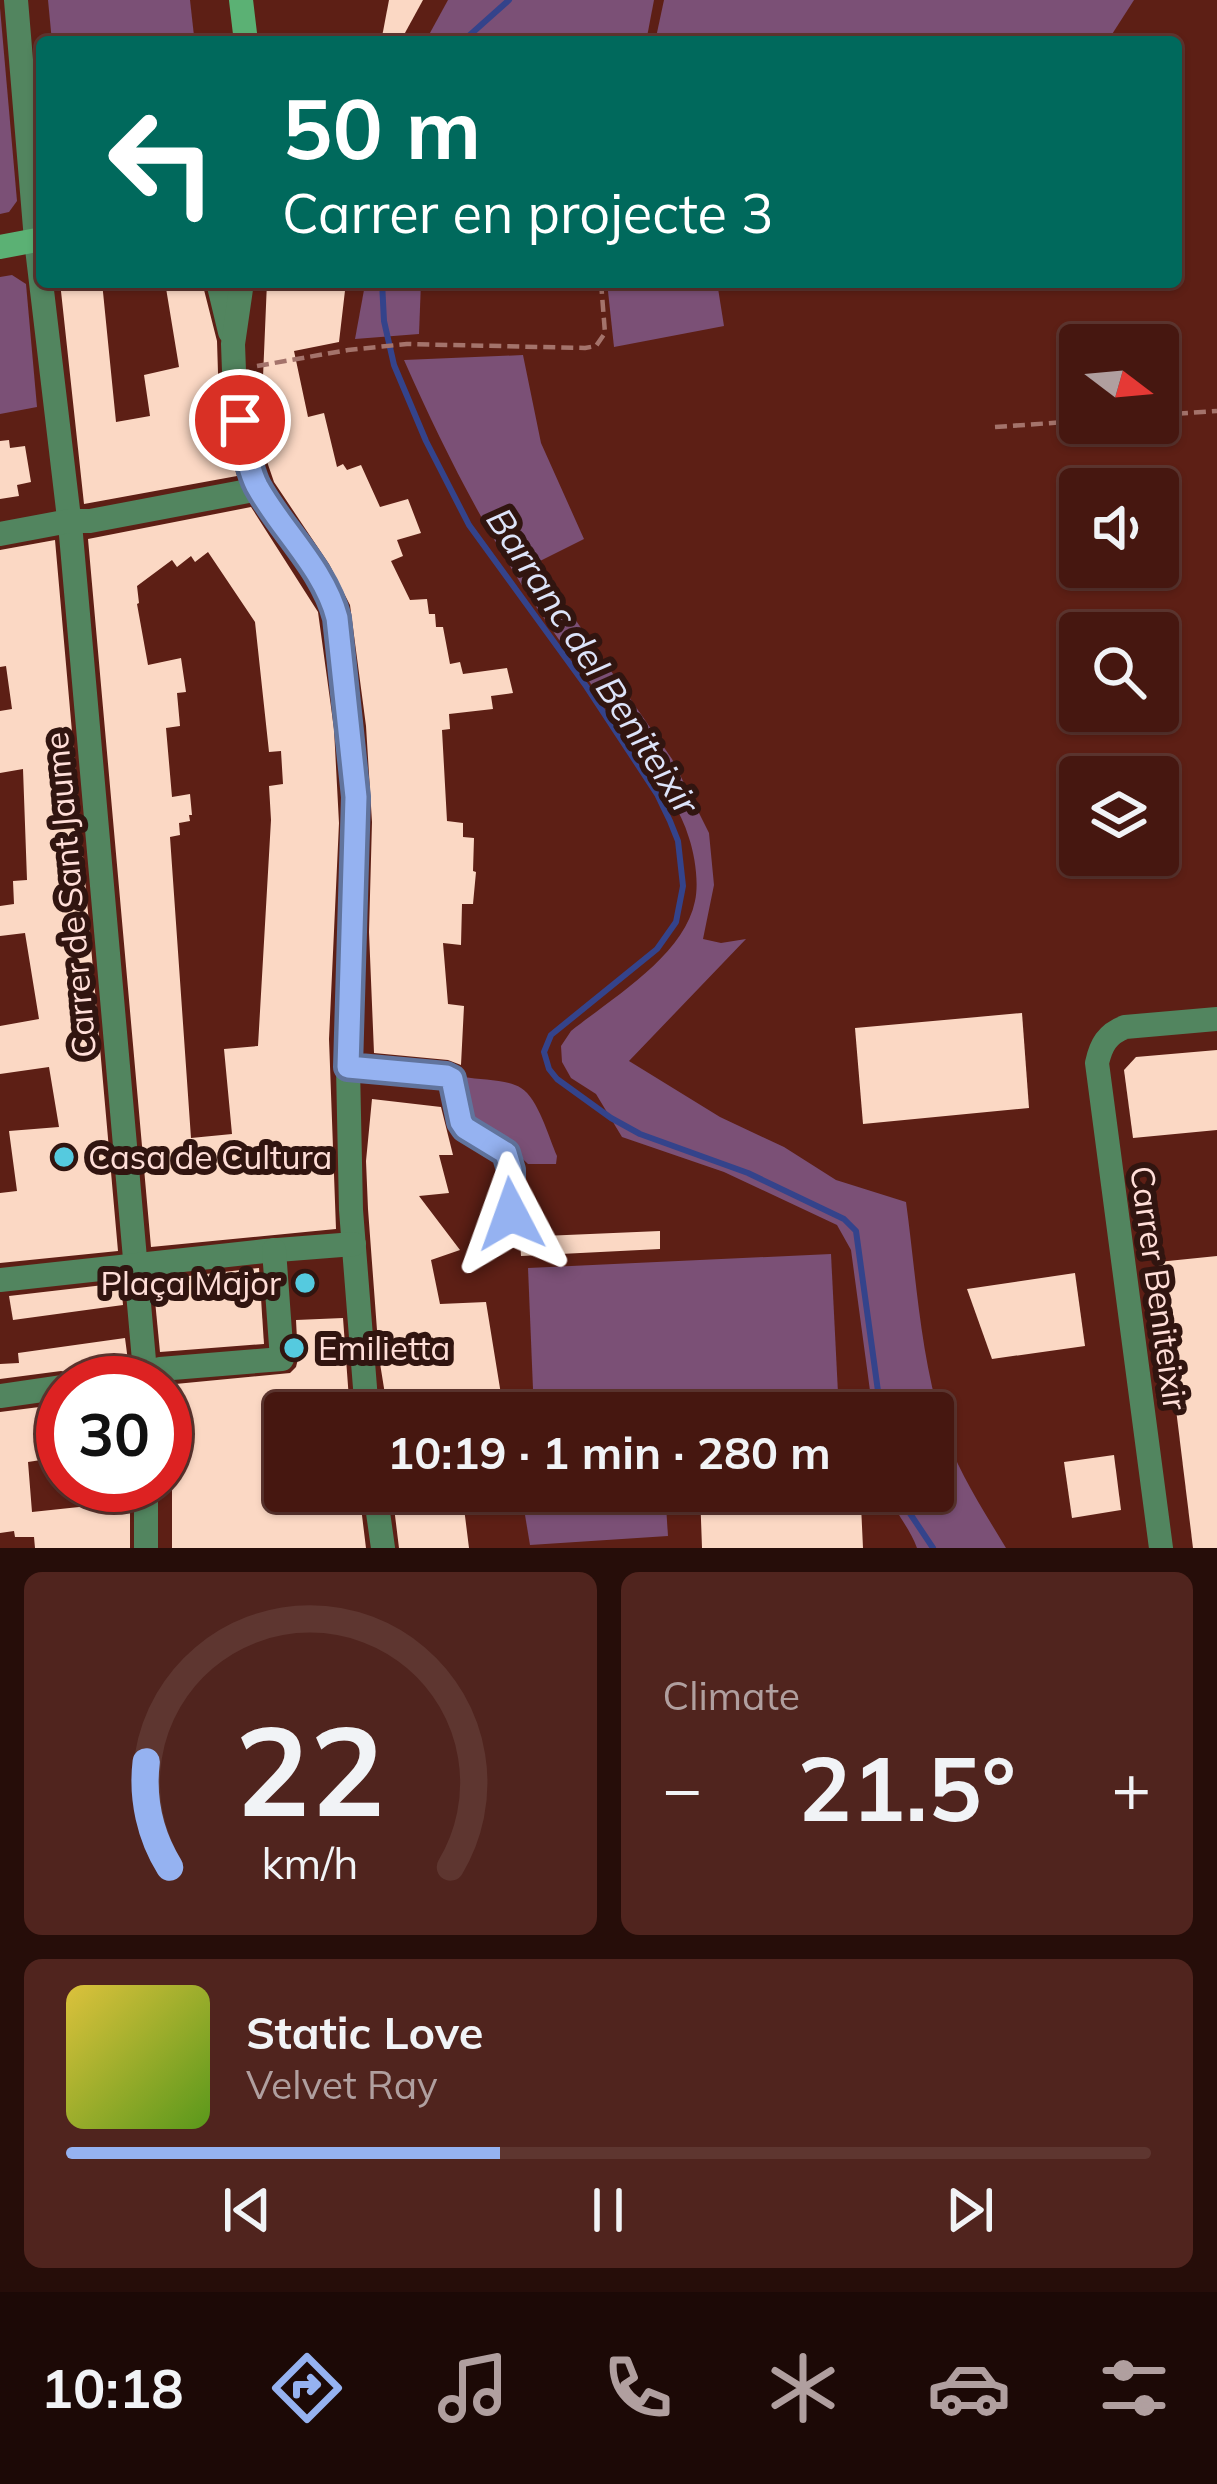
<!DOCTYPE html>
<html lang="en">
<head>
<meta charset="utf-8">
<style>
  :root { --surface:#461710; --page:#50241e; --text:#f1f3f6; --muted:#b09f9f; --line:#5e3630; --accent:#95b2f1 }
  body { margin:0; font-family:Mulish,sans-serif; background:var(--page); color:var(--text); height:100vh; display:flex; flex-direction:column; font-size:45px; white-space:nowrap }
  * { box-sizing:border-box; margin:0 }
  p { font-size:39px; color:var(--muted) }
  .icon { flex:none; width:66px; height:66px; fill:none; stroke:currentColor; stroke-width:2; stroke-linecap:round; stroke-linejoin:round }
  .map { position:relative; height:1548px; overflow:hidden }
  .details { display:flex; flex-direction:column; gap:24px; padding:24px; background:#260d09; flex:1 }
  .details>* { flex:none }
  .guide { position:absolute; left:36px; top:36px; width:1146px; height:252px; border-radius:12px; box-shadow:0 3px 9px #0004,0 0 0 3px var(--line); background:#00695c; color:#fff; overflow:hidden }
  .needle { width:78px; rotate:106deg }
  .buttons { position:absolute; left:1059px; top:324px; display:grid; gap:24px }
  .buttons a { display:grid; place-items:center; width:120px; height:120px; border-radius:12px; background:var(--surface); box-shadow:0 3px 9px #0004,0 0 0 3px var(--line); font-size:60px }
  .speed { position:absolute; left:36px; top:1356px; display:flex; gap:24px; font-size:60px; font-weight:700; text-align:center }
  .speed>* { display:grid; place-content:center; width:156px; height:156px; border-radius:50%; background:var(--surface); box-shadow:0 3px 9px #0004,0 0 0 3px var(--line); line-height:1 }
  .speed .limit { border:18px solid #d22; background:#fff; color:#111 }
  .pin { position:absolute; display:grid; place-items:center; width:102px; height:102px; color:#fff; margin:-51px; border:6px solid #fff; border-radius:50%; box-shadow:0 3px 12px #0007 }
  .me { position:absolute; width:132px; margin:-66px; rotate:356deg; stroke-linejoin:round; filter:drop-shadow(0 0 9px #0008) }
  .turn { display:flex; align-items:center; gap:42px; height:252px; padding:0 48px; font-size:54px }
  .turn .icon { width:156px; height:156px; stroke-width:2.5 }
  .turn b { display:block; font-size:84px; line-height:102px }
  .big { font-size:90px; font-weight:700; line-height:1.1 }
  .details .widget { flex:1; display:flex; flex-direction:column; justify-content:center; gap:18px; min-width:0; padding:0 42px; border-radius:18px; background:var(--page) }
  .details .dial { align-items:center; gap:0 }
  .dial svg { height:312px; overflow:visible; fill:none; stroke:var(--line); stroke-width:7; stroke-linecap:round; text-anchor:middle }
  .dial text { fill:var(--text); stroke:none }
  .song { display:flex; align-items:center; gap:36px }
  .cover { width:144px; height:144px; border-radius:18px; background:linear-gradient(135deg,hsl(50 70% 55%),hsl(90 70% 35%)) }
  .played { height:12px; border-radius:6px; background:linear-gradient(90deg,var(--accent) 40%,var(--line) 40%) }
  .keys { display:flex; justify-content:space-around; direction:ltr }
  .heat { display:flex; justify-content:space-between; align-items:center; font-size:66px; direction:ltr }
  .details .tiles { flex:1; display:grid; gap:24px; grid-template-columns:1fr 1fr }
  .widget:last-child { grid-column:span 2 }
  .trip { position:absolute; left:264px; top:1392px; width:690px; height:120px; border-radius:12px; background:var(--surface); box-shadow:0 3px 9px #0004,0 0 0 3px var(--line); font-weight:700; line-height:120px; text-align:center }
  .tab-bar { display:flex; height:192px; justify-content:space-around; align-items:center; background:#1c0906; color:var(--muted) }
  .tab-bar .icon { width:84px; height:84px }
  .tab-bar .active { color:var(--accent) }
  .tab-bar b { font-size:54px; color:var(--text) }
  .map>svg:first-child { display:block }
  .green { fill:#7b5076 }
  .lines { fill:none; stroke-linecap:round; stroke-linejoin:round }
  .stream { stroke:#34438b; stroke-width:6 }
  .building { fill:#fbd8c4; fill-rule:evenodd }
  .path { stroke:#a4736b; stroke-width:4.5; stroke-dasharray:12 6; stroke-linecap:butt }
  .street { stroke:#52855f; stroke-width:24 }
  .secondary { stroke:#5bb174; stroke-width:24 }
  .route-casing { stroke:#61749d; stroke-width:30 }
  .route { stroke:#95b2f1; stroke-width:21 }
  .poi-dot { fill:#55cadf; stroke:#311510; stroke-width:4.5 }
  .labels { text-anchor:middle; stroke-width:12; stroke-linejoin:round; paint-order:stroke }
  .street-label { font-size:33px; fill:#ffded8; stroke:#311510 }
  .poi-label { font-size:33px; fill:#ffded8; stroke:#311510; text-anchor:start }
  .water-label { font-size:36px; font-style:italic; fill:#dce3f9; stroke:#311510 }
</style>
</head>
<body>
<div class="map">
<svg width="1217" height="1548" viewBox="0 0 1217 1548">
  <rect width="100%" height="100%" fill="#5d1f15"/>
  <g class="green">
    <path d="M 48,0 L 190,0 L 194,36 L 140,42 L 52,42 Z"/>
    <path d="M 448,0 L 654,0 L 646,42 L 425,42 Z"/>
    <path d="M 664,0 L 1134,0 L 1107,42 L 655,42 Z"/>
    <path d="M 0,8 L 17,201 L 9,212 L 0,214 Z"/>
    <path d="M 12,275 L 26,284 L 37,407 L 0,414 L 0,277 Z"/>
    <path d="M 368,282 L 421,282 L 419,334 L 355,339 L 364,290 Z"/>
    <path d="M 607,282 L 717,282 L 724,326 L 614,347 Z"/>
    <path d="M 523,355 L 541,443 L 584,539 L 536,563 L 672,759 L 709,833 L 714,885 L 703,939 L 721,943 L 746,939 L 629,1061 L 720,1117 L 784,1147 L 836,1180 L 906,1202 C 916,1275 920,1353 942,1424 C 956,1469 982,1508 1006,1548 L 917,1548 C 910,1528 894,1512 888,1491 L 933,1491 L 933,1413 L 873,1413 L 851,1250 L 837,1225 L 724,1172 L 622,1137 L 596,1094 L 571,1078 L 562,1062 L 561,1046 L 571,1031 C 612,998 684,956 695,901 C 699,883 695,856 689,838 C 681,809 660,783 644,759 C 600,693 549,631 508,563 C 468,497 435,430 404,360 Z"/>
    <path d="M 464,1077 C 481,1080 507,1079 521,1088 C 538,1098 549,1138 557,1156 L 556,1164 L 528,1164 L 509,1146 L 470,1124 Z"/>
    <path d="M 831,1254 L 839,1413 L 534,1413 L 528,1268 Z"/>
    <path d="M 521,1491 L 665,1491 L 668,1536 L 530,1545 Z"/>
  </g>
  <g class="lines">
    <g class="stream">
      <path d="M 462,42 L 509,0"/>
      <path d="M 382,282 L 384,321 L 394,365 L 426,441 L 469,525 L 586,686 L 657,794 L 670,821 L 678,841 L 683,886 L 676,922 L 657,949 L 551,1035 L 544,1052 L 549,1069 L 557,1079 L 611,1118 L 640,1134 L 748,1173 L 844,1219 L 856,1231 L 881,1413"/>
      <path d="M 895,1491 L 933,1548"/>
    </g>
  </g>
  <g class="building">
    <path d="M 389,0 L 423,0 L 400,42 L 381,42 Z"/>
    <path d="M 60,282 L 102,282 L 116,422 L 150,416 L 144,375 L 179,367 L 165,282 L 202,282 L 217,341 L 218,373 L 230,453 L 237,476 L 84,504 Z"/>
    <path d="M 267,282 L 346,282 L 339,342 L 294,351 L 308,417 L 324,413 L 337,467 L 343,464 L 347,470 L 361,465 L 380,507 L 408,499 L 421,533 L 397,540 L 403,556 L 391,561 L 410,600 L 427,599 L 429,614 L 435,614 L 436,627 L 443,627 L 450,664 L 460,662 L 463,674 L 507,668 L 513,693 L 491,696 L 493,709 L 449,714 L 450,729 L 442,730 L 447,821 L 463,823 L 463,837 L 474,838 L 473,871 L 476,872 L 473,904 L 462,904 L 461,945 L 443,943 L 448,1004 L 464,1006 L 461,1065 L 448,1060 L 374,1053 L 369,932 L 372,822 L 366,726 L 350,605 L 329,564 L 274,482 L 262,447 L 252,380 L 263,377 Z"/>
    <path d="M 9,440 L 10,448 L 25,446 L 31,482 L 17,485 L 19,496 L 0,499 L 0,441 Z"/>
    <path d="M 251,507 L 318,612 L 334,729 L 339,823 L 329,1039 L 336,1229 L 151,1247 L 88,539 ZM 208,552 L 255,622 L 269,752 L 281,751 L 283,784 L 269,786 L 271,820 L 258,1046 L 224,1049 L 232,1134 L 191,1138 L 170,837 L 180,835 L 179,823 L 190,821 L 189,815 L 192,815 L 190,794 L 172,797 L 166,728 L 180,726 L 177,693 L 186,692 L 181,658 L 148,665 L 137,604 L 139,603 L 137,586 L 172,560 L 177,567 L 191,556 L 195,562 Z"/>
    <path d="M 55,540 L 118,1251 L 0,1263 L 0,1193 L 17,1191 L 9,1131 L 59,1127 L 49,1067 L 0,1074 L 0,1026 L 39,1019 L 25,933 L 0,936 L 0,906 L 14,904 L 13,881 L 27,880 L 23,769 L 0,773 L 0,711 L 12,709 L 6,666 L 0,667 L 0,550 Z"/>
    <path d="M 1022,1013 L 1029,1108 L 863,1124 L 855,1028 Z"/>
    <path d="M 1217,1050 L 1217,1130 L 1133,1138 L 1124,1070 L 1136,1057 Z"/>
    <path d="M 372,1099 L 441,1107 L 453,1155 L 439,1155 L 449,1193 L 419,1196 L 460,1250 L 431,1260 L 440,1304 L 486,1302 L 504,1413 L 388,1413 L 379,1357 L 368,1209 L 366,1161 Z"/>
    <path d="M 660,1231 L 660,1249 L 521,1256 L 520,1237 Z"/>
    <path d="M 1217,1256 L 1217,1548 L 1193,1548 L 1158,1262 Z"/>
    <path d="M 259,1268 L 264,1344 L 160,1352 L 153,1280 Z"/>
    <path d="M 1075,1273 L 1085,1346 L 992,1359 L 967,1289 Z"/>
    <path d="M 121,1283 L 123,1305 L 13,1320 L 9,1296 Z"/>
    <path d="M 343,1318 L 350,1413 L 285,1413 L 285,1424 L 272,1427 L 285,1491 L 359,1491 L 366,1548 L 172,1548 L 172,1451 L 165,1451 L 165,1385 L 290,1373 L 296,1367 L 298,1359 L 296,1320 Z"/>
    <path d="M 125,1338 L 128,1361 L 90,1367 L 72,1373 L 61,1371 L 0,1379 L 0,1364 L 19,1363 L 18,1353 Z"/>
    <path d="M 63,1404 L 63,1447 L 58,1448 L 60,1457 L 28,1462 L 32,1512 L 98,1505 L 98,1485 L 130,1485 L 130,1548 L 35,1548 L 34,1537 L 15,1537 L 14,1531 L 0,1533 L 0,1412 Z"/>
    <path d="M 1114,1455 L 1121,1510 L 1072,1518 L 1064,1462 Z"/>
    <path d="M 392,1491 L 508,1491 L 508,1500 L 464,1508 L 469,1548 L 399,1548 Z"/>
    <path d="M 700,1491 L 732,1491 L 733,1514 L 861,1505 L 863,1548 L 702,1548 Z"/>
  </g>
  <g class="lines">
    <g class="path">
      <path d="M 257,366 L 348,350 L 407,344 L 585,348 L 596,346 L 605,333 L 601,282"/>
      <path d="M 1158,415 L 1217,411"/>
      <path d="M 995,427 L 1080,421"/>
    </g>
    <g class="street">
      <path d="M 16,0 L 36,240 L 71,535 L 146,1383"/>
      <path d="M 218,282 L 230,332"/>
      <path d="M 242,282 L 233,344 L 234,371 L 246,451 L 259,489 L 315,573 L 334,607 L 350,727 L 356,823 L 348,1067 L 351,1210 L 367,1413"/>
      <path d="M 0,534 L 69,521 L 90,521 L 259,489"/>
      <path d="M 348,1067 L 446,1076 L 452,1079 L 461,1122 L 465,1128 L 506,1153 L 511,1170 L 511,1214"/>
      <path d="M 0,1280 L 265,1251 L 354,1244"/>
      <path d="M 92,1383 L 128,1378 L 160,1369 L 282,1359 L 274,1250"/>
      <path d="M 0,1396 L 63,1387"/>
      <path d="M 375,1491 L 383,1548"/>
      <path d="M 146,1548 L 146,1485"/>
      <path d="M 1161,1548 L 1097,1063 C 1101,1045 1107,1034 1125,1027 L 1217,1019"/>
    </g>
    <g class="secondary">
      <path d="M 241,0 L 246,42"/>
      <path d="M 0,247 L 42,239"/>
    </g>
  </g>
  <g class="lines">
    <defs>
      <path id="route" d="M 240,420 C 245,442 247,466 257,486 C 281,530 324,568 337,618 L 356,797 L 348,1067 L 446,1076 L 452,1079 L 461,1122 L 465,1128 L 506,1153 L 511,1170 L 511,1214"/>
    </defs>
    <use href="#route" class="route-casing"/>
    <use href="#route" class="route"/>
  </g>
  <g class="poi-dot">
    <circle cx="64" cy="1157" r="12"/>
    <circle cx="305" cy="1283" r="12"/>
    <circle cx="294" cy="1348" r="12"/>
  </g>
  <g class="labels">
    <g class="street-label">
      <text transform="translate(70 895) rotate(-95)" y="12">Carrer de Sant Jaume</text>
      <text transform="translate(1159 1288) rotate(82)" y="12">Carrer Beniteixir</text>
    </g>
    <g class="poi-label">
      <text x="88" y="1169">Casa de Cultura</text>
      <text x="281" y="1295" text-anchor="end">Plaça Major</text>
      <text x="318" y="1360">Emilietta</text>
    </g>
    <g class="water-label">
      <text transform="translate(593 661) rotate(57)" y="13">Barranc del Beniteixir</text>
    </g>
  </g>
</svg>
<div class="buttons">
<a><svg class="needle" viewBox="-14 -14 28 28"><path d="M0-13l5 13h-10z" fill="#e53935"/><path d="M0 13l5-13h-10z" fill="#b09f9f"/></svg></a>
<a><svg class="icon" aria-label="sound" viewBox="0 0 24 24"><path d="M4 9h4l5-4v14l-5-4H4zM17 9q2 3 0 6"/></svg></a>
<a><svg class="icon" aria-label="search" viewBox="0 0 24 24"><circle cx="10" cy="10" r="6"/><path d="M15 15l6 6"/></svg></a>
<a><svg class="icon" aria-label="layers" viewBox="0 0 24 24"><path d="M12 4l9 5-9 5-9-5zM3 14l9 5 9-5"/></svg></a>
</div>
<div class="speed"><div class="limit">30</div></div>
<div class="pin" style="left:240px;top:420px;background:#d93025"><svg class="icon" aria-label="arrive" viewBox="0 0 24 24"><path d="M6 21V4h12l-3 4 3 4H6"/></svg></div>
<svg class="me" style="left:511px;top:1214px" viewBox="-20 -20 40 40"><path d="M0-17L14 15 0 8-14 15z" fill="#95b2f1" stroke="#fff" stroke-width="4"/></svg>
<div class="trip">10:19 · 1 min · 280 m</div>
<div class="guide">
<div class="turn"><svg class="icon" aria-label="left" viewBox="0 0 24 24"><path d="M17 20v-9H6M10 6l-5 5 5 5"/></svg><div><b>50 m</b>Carrer en projecte 3</div></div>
</div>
</div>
<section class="details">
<div class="tiles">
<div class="widget dial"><svg viewBox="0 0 100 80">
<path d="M14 69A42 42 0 1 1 86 69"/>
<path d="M14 69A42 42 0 0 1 8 42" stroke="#95b2f1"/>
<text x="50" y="56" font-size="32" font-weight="700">22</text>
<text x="50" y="72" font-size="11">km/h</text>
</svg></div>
<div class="widget"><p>Climate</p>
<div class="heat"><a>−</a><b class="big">21.5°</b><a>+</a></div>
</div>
<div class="widget">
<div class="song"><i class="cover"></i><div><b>Static Love</b><p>Velvet Ray</p></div></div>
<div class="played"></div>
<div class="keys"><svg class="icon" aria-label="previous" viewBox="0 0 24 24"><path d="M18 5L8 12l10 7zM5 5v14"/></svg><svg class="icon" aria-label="pause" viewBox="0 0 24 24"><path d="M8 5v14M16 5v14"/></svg><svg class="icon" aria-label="next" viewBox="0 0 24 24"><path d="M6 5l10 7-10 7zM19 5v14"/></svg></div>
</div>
</div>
</section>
<nav class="tab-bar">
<b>10:18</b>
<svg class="icon active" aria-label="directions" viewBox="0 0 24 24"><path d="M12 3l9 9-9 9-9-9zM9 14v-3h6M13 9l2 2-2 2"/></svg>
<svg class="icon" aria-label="music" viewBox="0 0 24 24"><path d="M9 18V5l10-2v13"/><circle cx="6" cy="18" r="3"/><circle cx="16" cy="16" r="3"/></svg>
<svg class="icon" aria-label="phone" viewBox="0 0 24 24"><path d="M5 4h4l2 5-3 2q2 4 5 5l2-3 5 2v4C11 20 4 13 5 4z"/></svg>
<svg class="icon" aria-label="climate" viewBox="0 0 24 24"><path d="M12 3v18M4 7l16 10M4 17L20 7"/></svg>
<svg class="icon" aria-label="car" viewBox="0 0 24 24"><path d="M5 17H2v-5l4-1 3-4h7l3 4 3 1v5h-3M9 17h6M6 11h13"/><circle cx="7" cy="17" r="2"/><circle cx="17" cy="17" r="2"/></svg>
<svg class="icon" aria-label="filters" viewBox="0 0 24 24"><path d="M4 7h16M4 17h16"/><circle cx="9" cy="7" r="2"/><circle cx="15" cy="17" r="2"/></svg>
</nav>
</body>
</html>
